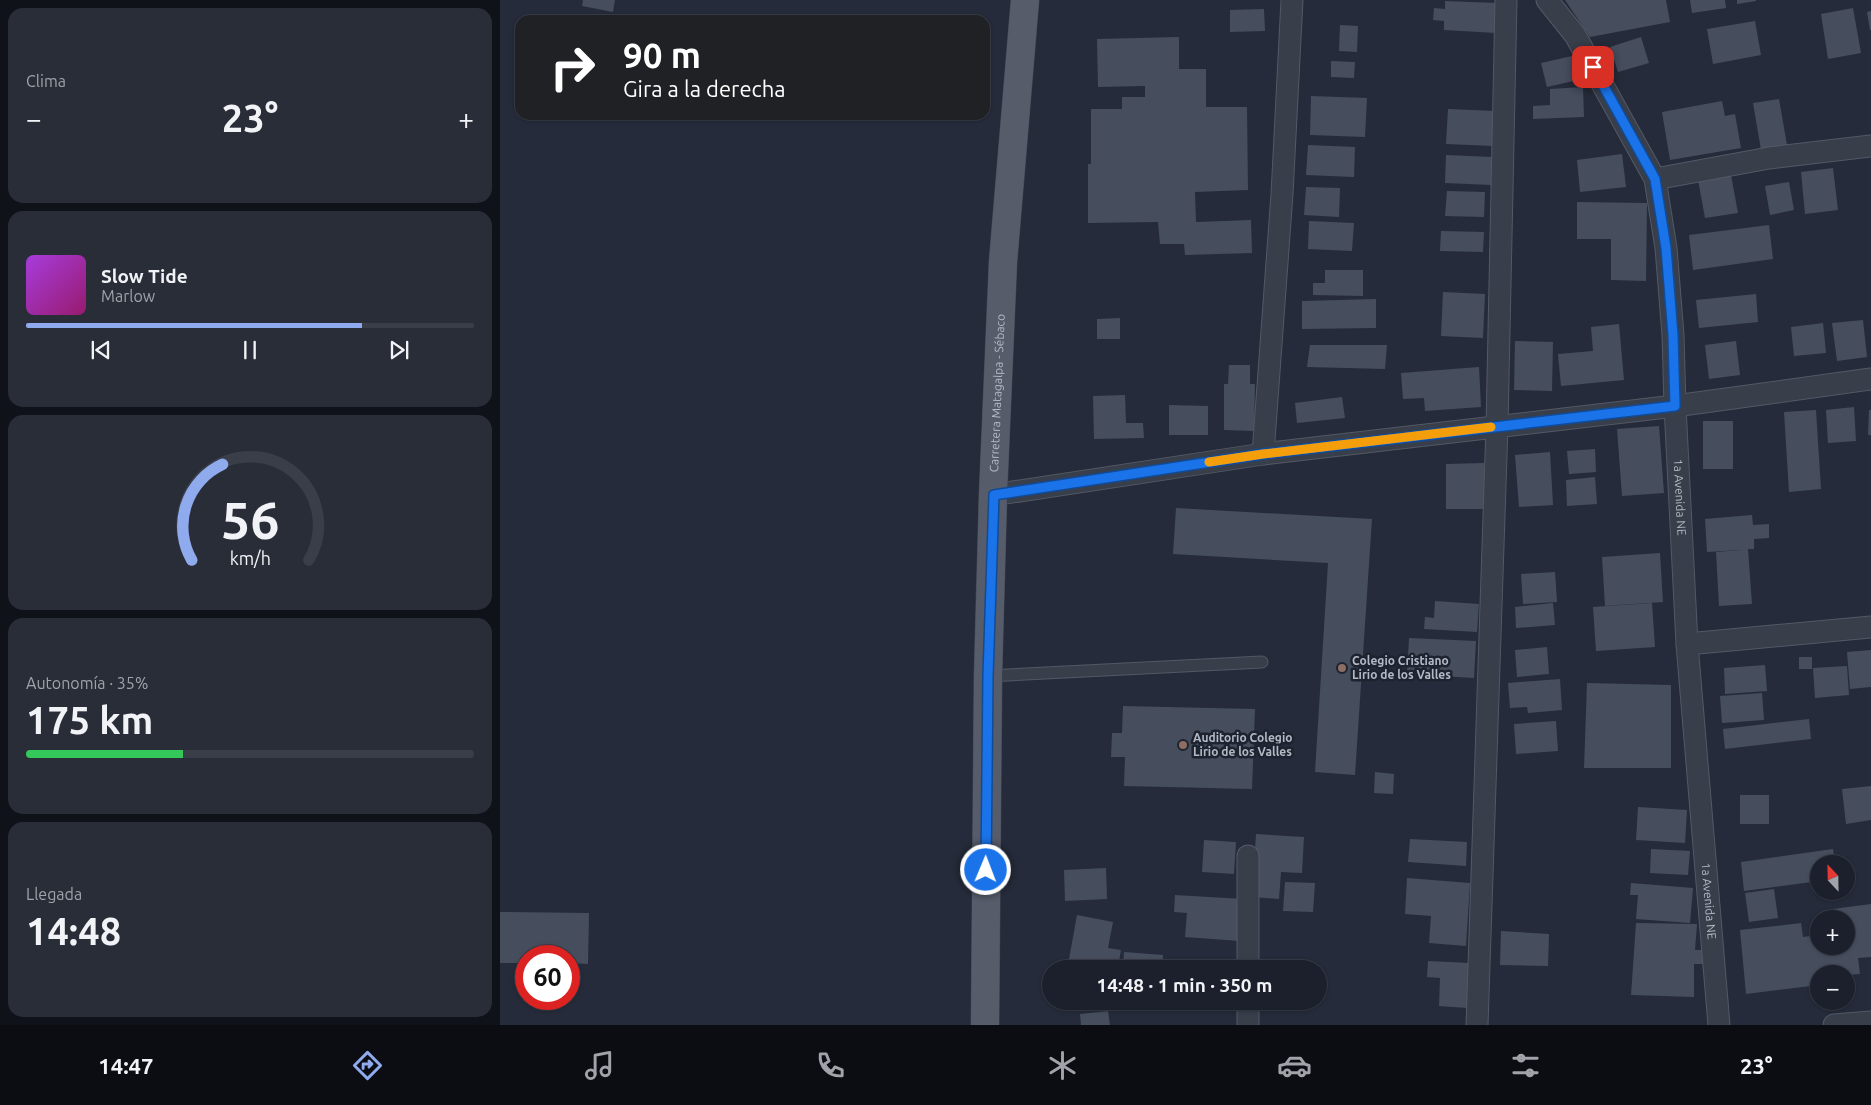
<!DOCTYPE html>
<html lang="es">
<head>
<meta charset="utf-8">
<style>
  :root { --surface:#1c202c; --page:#292d38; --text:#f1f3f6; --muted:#a0a3a9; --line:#3a3e48; --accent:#90aaee }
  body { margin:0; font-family:Ubuntu,sans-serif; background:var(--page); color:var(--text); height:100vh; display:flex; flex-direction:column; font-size:19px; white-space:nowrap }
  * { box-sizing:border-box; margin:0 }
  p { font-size:16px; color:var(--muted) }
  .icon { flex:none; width:28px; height:28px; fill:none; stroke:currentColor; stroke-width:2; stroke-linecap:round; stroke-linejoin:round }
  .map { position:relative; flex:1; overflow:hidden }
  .drawer { display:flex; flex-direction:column; gap:8px; padding:8px; background:#0f1218; width:500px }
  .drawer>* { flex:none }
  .top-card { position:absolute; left:15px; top:15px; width:475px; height:105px; border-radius:15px; box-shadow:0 1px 4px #0004,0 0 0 1px var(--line); background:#202124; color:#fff; overflow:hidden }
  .needle { width:32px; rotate:338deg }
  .controls { position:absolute; left:1310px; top:855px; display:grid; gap:10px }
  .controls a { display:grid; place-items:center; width:45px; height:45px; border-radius:50%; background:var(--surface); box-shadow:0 1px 4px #0004,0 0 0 1px var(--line); font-size:25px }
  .speed { position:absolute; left:15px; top:945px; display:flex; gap:10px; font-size:25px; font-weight:700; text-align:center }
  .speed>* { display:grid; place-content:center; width:65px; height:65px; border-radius:50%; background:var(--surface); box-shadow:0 1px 4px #0004,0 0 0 1px var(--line); line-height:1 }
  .speed .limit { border:8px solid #d22; background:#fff; color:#111 }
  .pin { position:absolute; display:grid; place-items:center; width:42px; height:42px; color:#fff; margin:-21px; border-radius:10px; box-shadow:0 2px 8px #0006 }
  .me { position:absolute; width:55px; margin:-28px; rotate:1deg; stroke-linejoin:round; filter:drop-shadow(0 0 4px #0008) }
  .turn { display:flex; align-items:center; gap:18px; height:105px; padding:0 25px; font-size:22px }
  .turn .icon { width:65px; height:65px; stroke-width:2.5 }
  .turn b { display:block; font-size:35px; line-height:42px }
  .big { font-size:38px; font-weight:600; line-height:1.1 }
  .drawer .card { flex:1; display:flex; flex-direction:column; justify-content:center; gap:8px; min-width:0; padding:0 18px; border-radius:15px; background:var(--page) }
  .drawer .dial { align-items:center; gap:0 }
  .dial svg { height:130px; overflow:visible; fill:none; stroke:var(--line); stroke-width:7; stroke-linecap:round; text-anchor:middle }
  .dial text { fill:var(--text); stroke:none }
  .song { display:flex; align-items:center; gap:15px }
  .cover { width:60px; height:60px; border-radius:8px; background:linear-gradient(135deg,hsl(280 70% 55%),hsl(320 70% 35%)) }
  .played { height:5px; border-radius:2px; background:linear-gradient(90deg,var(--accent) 75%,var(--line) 75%) }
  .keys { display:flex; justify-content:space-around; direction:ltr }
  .heat { display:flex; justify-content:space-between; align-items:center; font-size:28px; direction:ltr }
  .charge { height:8px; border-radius:4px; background:linear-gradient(90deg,#34c759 35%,var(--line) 0) }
  .trip { position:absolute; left:542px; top:960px; width:285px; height:50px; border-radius:25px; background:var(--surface); box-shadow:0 1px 4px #0004,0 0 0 1px var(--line); font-weight:600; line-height:50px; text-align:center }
  .tabs { display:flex; height:80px; justify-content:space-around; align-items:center; background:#0b0d12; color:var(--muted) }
  .tabs .icon { width:35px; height:35px }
  .tabs .on { color:var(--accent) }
  .tabs b { font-size:22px; color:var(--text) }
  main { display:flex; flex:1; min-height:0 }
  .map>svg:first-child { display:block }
  .building { fill:#464e5e }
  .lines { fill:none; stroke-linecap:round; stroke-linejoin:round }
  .lane-casing { stroke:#535965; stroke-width:13 }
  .street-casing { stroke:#535965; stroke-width:23 }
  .primary-casing { stroke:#414753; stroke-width:29 }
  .lane { stroke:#383e4a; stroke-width:11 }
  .street { stroke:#383e4a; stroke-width:21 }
  .primary { stroke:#565c6a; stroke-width:28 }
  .route-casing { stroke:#114b97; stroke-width:12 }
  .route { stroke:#1a73e8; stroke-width:9 }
  .slow { stroke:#f59e0b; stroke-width:9 }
  .education-dot { fill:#8d6e63; stroke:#1d232f; stroke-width:2 }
  .labels { text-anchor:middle; stroke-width:5; stroke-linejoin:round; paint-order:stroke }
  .street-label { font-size:12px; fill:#b4b9c6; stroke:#1d232f }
  .poi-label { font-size:12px; font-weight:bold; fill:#b4b9c6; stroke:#1d232f; text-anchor:start }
</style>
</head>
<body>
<main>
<section class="drawer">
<div class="card"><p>Clima</p>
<div class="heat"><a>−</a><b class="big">23°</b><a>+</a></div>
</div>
<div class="card">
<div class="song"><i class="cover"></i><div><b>Slow Tide</b><p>Marlow</p></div></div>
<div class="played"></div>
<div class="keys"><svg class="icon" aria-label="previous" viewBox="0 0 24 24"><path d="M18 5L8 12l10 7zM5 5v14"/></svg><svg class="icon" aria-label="pause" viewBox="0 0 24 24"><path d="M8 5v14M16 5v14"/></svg><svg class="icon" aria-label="next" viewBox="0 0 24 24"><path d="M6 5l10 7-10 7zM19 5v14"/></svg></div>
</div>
<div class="card dial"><svg viewBox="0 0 100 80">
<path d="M14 69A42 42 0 1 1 86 69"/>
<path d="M14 69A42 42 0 0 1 33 10" stroke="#90aaee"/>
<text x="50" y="56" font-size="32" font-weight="700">56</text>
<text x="50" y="72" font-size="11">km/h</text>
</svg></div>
<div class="card"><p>Autonomía · 35%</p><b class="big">175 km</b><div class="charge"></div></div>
<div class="card"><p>Llegada</p><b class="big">14:48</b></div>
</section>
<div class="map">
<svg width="1371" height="1025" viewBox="0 0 1371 1025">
  <rect width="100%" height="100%" fill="#252b3a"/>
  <g class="building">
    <path d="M 83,0 L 115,0 L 113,12 L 82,6 Z"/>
    <path d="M 1065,0 L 1166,0 L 1170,22 L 1090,37 Z"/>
    <path d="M 1190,0 L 1225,0 L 1226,8 L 1192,13 Z"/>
    <path d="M 1237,0 L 1256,0 L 1256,1 L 1237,4 Z"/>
    <path d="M 945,1 L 997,3 L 996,33 L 944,30 L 944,21 L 933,20 L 934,8 L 945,9 Z"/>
    <path d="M 1353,8 L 1361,53 L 1328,59 L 1321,14 Z"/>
    <path d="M 764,9 L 765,31 L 730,32 L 730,10 Z"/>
    <path d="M 1371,11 L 1371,30 L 1370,30 L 1367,12 Z"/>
    <path d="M 1255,21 L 1261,55 L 1213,64 L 1207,29 Z"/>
    <path d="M 840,25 L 858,26 L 857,52 L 839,51 Z"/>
    <path d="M 679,37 L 679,69 L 706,69 L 706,107 L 747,107 L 748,190 L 695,192 L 696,222 L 751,220 L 752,253 L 685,255 L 684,244 L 660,244 L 658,222 L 588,223 L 588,164 L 591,164 L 591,109 L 622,109 L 622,97 L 645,97 L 645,86 L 598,87 L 597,39 Z"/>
    <path d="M 1141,37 L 1149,63 L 1118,72 L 1110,47 Z"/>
    <path d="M 1072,56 L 1078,80 L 1047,87 L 1041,63 Z"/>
    <path d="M 831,61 L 855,62 L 854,78 L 831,77 Z"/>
    <path d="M 1083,87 L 1084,117 L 1033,119 L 1033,106 L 1050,105 L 1050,89 Z"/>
    <path d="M 811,96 L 867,98 L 865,137 L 810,135 Z"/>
    <path d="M 1279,99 L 1287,145 L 1261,150 L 1253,103 Z"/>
    <path d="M 1222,101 L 1225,116 L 1235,114 L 1241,148 L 1170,160 L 1162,112 Z"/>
    <path d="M 948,109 L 996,111 L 994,146 L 946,144 Z"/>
    <path d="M 808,145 L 855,147 L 854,177 L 806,175 Z"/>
    <path d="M 1122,154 L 1126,187 L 1080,192 L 1077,160 Z"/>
    <path d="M 946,155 L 993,157 L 992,185 L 945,183 Z"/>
    <path d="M 1333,168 L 1338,210 L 1305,214 L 1301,172 Z"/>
    <path d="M 1231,175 L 1238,213 L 1205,218 L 1198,180 Z"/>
    <path d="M 1289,182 L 1294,210 L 1270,215 L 1265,186 Z"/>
    <path d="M 806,187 L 840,188 L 839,217 L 804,215 Z"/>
    <path d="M 947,191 L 985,192 L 984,217 L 945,216 Z"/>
    <path d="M 1077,202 L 1147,203 L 1146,281 L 1111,280 L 1111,239 L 1077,239 Z"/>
    <path d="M 809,221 L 854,223 L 852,251 L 808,249 Z"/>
    <path d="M 1269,225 L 1273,259 L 1193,270 L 1189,235 Z"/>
    <path d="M 941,231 L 984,232 L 983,252 L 940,251 Z"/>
    <path d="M 825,270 L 863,270 L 863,296 L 813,295 L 813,283 L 825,283 Z"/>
    <path d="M 943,292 L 985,294 L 983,338 L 941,336 Z"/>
    <path d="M 1256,294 L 1258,322 L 1199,328 L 1196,300 Z"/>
    <path d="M 876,299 L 876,328 L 802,329 L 802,301 Z"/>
    <path d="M 620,318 L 620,339 L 597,339 L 597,319 Z"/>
    <path d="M 1363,320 L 1367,357 L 1337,361 L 1332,323 Z"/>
    <path d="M 1323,323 L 1326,353 L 1294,356 L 1291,327 Z"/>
    <path d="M 1119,324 L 1124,380 L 1061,386 L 1058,354 L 1093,351 L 1091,327 Z"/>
    <path d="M 1015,341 L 1053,342 L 1052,391 L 1014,390 Z"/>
    <path d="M 1236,341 L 1240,375 L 1209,379 L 1205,345 Z"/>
    <path d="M 810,345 L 887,345 L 885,369 L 807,367 Z"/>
    <path d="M 729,365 L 750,365 L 750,384 L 755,384 L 754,431 L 724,430 L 724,384 L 728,384 Z"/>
    <path d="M 979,367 L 981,407 L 925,411 L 924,398 L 903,399 L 901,373 Z"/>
    <path d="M 625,395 L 626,423 L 643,423 L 644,438 L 594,439 L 593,396 Z"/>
    <path d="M 842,397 L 845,418 L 797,423 L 795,403 Z"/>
    <path d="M 669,405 L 708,406 L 708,435 L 669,435 Z"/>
    <path d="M 1354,407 L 1356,441 L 1328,443 L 1326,410 Z"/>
    <path d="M 1316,410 L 1321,489 L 1289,492 L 1284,412 Z"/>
    <path d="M 1369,410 L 1371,410 L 1371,435 L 1368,435 Z"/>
    <rect x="1203" y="421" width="30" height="48"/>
    <path d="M 1159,426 L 1164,493 L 1122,496 L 1117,429 Z"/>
    <path d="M 1095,449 L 1096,472 L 1069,474 L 1067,451 Z"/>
    <path d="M 1050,452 L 1053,505 L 1019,507 L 1015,455 Z"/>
    <path d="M 984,463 L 984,509 L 946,509 L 946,464 Z"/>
    <path d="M 1095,477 L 1097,504 L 1067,506 L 1066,480 Z"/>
    <path d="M 676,508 L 872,519 L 855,775 L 815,772 L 828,563 L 673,554 Z"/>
    <path d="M 1252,515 L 1253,525 L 1269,524 L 1269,538 L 1254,539 L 1254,549 L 1248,549 L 1252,604 L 1219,606 L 1216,552 L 1241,550 L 1207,552 L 1205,519 Z"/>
    <path d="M 1160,553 L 1163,602 L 1105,606 L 1102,557 Z"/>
    <path d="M 1055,572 L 1057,602 L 1023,604 L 1021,574 Z"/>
    <path d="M 935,601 L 979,604 L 977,632 L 924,629 L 925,617 L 934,618 Z"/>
    <path d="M 1053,603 L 1055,625 L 1016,628 L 1015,607 Z"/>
    <path d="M 1152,603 L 1155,647 L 1096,651 L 1093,607 Z"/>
    <path d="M 909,638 L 976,641 L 974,678 L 907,674 Z"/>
    <path d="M 1047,647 L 1049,674 L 1017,677 L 1015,650 Z"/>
    <path d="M 1371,650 L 1371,687 L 1350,689 L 1347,652 Z"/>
    <rect x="1299" y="657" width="13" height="12"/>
    <path d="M 1265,665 L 1267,691 L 1225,694 L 1224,668 Z"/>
    <path d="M 1347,666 L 1349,695 L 1315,698 L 1313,668 Z"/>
    <path d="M 1060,679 L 1062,710 L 1028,713 L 1027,707 L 1010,708 L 1008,683 Z"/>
    <path d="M 1087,683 L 1171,685 L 1171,768 L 1084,768 Z"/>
    <path d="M 1262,693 L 1264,720 L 1222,723 L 1220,696 Z"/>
    <path d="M 623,706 L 755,709 L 752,789 L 624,786 L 625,757 L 611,757 L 612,733 L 622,733 Z"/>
    <path d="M 1309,719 L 1311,739 L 1225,749 L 1223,729 Z"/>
    <path d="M 1056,721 L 1058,751 L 1016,754 L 1014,724 Z"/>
    <path d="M 875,772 L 894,774 L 893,794 L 874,793 Z"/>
    <path d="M 1371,786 L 1371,820 L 1346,824 L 1342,789 Z"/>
    <rect x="1240" y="795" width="29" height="29"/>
    <path d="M 1138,807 L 1187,810 L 1185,843 L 1136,840 Z"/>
    <path d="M 756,834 L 804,837 L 802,873 L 781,872 L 779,899 L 752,897 Z"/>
    <path d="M 910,839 L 967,842 L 966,866 L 908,862 Z"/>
    <path d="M 704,840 L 736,842 L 734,874 L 702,872 Z"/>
    <path d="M 1151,849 L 1190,851 L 1188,875 L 1150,873 Z"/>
    <path d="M 1333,849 L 1335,864 L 1319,864 L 1319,881 L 1244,891 L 1241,862 Z"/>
    <path d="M 606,868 L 607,899 L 565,901 L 564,870 Z"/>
    <path d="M 907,878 L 970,883 L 966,946 L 929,943 L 931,916 L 905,914 Z"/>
    <path d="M 785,882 L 815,883 L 813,912 L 783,911 Z"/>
    <path d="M 1131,883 L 1193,888 L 1190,923 L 1136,919 L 1138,895 L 1130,895 Z"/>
    <path d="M 1274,889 L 1278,918 L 1249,922 L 1245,893 Z"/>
    <path d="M 675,895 L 743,899 L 740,941 L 685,937 L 687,913 L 674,912 Z"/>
    <path d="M 1371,904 L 1371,957 L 1358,958 L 1360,974 L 1346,975 L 1346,974 L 1319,974 L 1319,985 L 1246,994 L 1240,930 L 1301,923 L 1303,937 L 1319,935 L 1319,946 L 1346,946 L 1346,919 L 1333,919 L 1333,909 Z"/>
    <path d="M 0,912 L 89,913 L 88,964 L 69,963 L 69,956 L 26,956 L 26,963 L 0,963 Z"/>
    <path d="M 577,915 L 613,922 L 608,948 L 621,950 L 618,967 L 569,959 Z"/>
    <path d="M 1136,923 L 1197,924 L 1195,950 L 1207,950 L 1207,964 L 1194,964 L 1194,997 L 1131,995 Z"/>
    <path d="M 1001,931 L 1049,934 L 1048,966 L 1000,965 Z"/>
    <path d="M 624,952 L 663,955 L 662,969 L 623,969 Z"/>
    <path d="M 928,961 L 970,963 L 967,1008 L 939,1006 L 940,978 L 927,977 Z"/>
    <path d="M 608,1011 L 610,1025 L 581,1025 L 580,1014 Z"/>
  </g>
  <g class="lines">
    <defs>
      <path id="lane" d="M 488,676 L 762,662"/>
      <g id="street">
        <path id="s1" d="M 1047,0 L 1075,35 L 1155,179 L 1166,248 L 1173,335 L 1175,406 L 1187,644 L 1219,1025"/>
        <path d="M 1155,179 L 1269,158 L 1371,146"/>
        <path d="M 763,454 L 782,194 L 792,0"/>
        <path d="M 493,495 L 763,454 L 1175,406 L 1371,379"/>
        <path d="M 1187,644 L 1371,627"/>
        <path d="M 748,856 L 748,969"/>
        <path d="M 748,1001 L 748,1025"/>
        <path d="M 977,1025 L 997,426 L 1006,0"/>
        <path d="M 1334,1025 L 1371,1022"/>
      </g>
      <g id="primary">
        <path id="s2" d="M 485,1025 L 488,676 L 493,495 L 503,262 L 525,0"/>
      </g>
    </defs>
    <use href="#lane" class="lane-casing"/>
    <use href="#street" class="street-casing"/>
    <use href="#primary" class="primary-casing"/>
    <use href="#lane" class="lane"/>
    <use href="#street" class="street"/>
    <use href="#primary" class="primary"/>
  </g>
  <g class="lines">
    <defs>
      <path id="route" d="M 486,870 L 488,676 L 494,495 L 763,454 L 1175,406 L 1173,335 L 1166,248 L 1155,179 L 1093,67"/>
    </defs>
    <use href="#route" class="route-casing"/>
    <use href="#route" class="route"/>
    <path class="slow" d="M 709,462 L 763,454 L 991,427"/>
  </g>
  <g class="education-dot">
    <circle cx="842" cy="668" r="5"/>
    <circle cx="683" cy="745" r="5"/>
  </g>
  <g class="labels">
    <g class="street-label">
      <text dy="4" stroke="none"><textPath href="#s2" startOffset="632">Carretera Matagalpa - Sébaco</textPath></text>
      <text dy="4" stroke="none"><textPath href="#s1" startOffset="529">1a Avenida NE</textPath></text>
      <text dy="4" stroke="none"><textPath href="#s1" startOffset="934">1a Avenida NE</textPath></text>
    </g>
    <g class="poi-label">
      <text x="852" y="665">Colegio Cristiano<tspan x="852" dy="14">Lirio de los Valles</tspan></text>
      <text x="693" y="742">Auditorio Colegio<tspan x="693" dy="14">Lirio de los Valles</tspan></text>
    </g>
  </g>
</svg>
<div class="controls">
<a><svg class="needle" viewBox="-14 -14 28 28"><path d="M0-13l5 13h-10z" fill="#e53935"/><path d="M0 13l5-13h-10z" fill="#a0a3a9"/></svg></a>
<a>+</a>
<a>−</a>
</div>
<div class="speed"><div class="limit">60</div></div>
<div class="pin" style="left:1093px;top:67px;background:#d93025"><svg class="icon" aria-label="arrive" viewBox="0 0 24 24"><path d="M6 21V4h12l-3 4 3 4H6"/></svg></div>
<svg class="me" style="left:486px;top:870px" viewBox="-20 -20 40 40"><circle r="17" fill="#1a73e8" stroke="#fff" stroke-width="3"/><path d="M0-11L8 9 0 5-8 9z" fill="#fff"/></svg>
<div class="trip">14:48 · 1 min · 350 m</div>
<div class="top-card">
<div class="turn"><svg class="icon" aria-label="right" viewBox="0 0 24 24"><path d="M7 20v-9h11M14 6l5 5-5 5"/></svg><div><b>90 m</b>Gira a la derecha</div></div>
</div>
</div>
</main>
<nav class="tabs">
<b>14:47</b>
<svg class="icon on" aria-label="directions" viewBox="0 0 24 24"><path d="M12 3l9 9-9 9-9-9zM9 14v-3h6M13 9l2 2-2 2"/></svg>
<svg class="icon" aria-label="music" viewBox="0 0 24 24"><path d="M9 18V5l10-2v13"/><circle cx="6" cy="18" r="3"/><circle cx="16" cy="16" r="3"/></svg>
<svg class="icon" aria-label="phone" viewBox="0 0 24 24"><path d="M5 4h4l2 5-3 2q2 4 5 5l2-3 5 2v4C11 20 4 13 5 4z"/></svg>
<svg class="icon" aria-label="climate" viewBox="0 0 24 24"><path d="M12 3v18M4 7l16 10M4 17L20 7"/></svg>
<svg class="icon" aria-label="car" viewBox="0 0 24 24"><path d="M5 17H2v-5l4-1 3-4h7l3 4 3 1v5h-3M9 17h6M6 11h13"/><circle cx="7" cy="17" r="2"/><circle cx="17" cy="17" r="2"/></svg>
<svg class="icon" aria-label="filters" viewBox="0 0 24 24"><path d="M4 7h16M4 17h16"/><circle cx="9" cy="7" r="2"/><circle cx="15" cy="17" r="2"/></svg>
<b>23°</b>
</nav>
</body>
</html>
